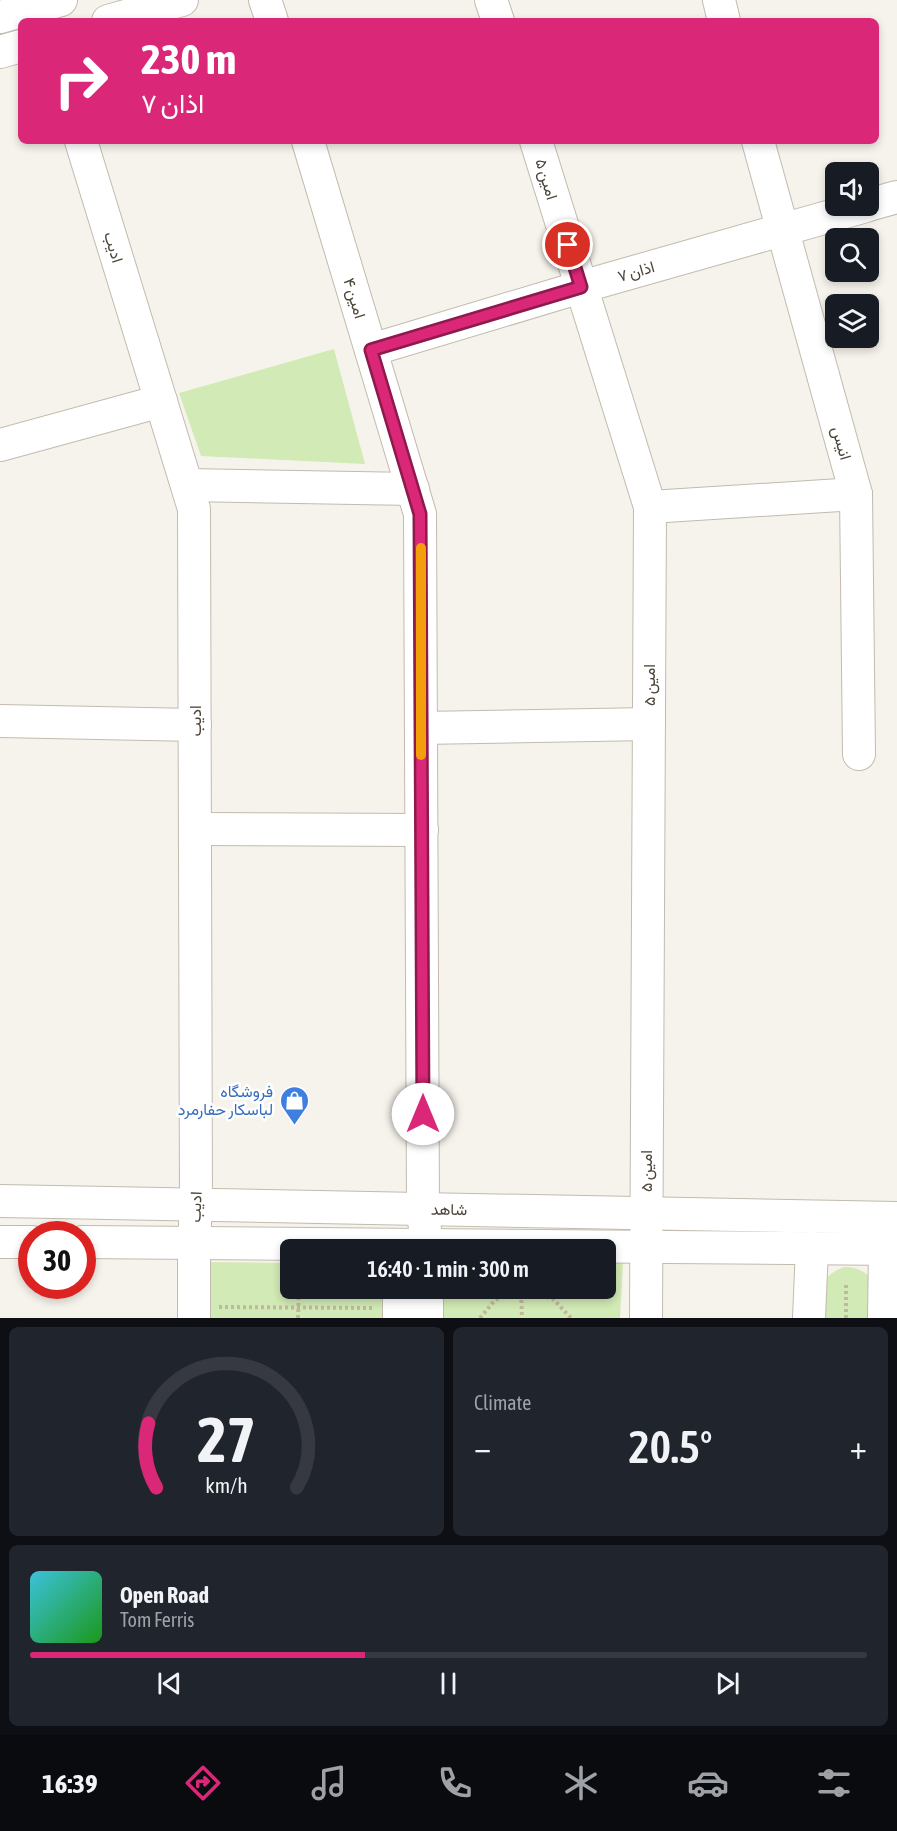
<!DOCTYPE html>
<html lang="en">
<head>
<meta charset="utf-8">
<style>
  :root { --surface:#171b24; --page:#20242c; --text:#f1f3f6; --muted:#9ea1a6; --line:#363941; --accent:#db2777 }
  body { margin:0; font-family:"Asap Condensed",Vazirmatn,sans-serif; background:var(--page); color:var(--text); height:100vh; display:flex; flex-direction:column; font-size:22px; white-space:nowrap }
  * { box-sizing:border-box; margin:0 }
  p { font-size:20px; color:var(--muted) }
  .icon { flex:none; width:33px; height:33px; fill:none; stroke:currentColor; stroke-width:2; stroke-linecap:round; stroke-linejoin:round }
  .map { position:relative; height:1318px; overflow:hidden }
  .sheet { display:flex; flex-direction:column; gap:9px; padding:9px; background:#0d0f14; flex:1 }
  .sheet>* { flex:none }
  .hud { position:absolute; left:18px; top:18px; width:861px; height:126px; border-radius:9px; box-shadow:0 3px 9px #0003; background:#db2777; color:#fff; overflow:hidden }
  .controls { position:absolute; left:825px; top:162px; display:grid; gap:12px }
  .controls a { display:grid; place-items:center; width:54px; height:54px; border-radius:9px; background:var(--surface); box-shadow:0 3px 9px #0003; font-size:30px }
  .speed { position:absolute; left:18px; top:1221px; display:flex; gap:12px; font-size:30px; font-weight:700; text-align:center }
  .speed>* { display:grid; place-content:center; width:78px; height:78px; border-radius:50%; background:var(--surface); box-shadow:0 3px 9px #0003; line-height:1 }
  .speed .limit { border:9px solid #d22; background:#fff; color:#111 }
  .pin { position:absolute; display:grid; place-items:center; width:51px; height:51px; color:#fff; margin:-26px; border:3px solid #fff; border-radius:50%; box-shadow:0 2px 6px #0007 }
  .me { position:absolute; width:66px; margin:-33px; rotate:0deg; stroke-linejoin:round; filter:drop-shadow(0 0 4px #0008) }
  .turn { display:flex; align-items:center; gap:21px; height:126px; padding:0 24px; font-size:27px }
  .turn .icon { width:78px; height:78px; stroke-width:2.5 }
  .turn b { display:block; font-size:42px; line-height:51px }
  .big { font-size:45px; font-weight:600; line-height:1.1 }
  .sheet .tile { flex:1; display:flex; flex-direction:column; justify-content:center; gap:9px; min-width:0; padding:0 21px; border-radius:9px; background:var(--page) }
  .sheet .dial { align-items:center; gap:0 }
  .dial svg { height:156px; overflow:visible; fill:none; stroke:var(--line); stroke-width:7; stroke-linecap:round; text-anchor:middle }
  .dial text { fill:var(--text); stroke:none }
  .song { display:flex; align-items:center; gap:18px }
  .cover { width:72px; height:72px; border-radius:9px; background:linear-gradient(135deg,hsl(190 70% 55%),hsl(120 70% 35%)) }
  .played { height:6px; border-radius:3px; background:linear-gradient(90deg,var(--accent) 40%,var(--line) 40%) }
  .keys { display:flex; justify-content:space-around; direction:ltr }
  .heat { display:flex; justify-content:space-between; align-items:center; font-size:33px; direction:ltr }
  .sheet .tiles { flex:1; display:grid; gap:9px; grid-template-columns:1fr 1fr }
  .tile:last-child { grid-column:span 2 }
  .trip { position:absolute; left:280px; top:1239px; width:336px; height:60px; border-radius:9px; background:var(--surface); box-shadow:0 3px 9px #0003; font-weight:600; line-height:60px; text-align:center }
  .tabs { display:flex; height:96px; justify-content:space-around; align-items:center; background:#090b0e; color:var(--muted) }
  .tabs .icon { width:42px; height:42px }
  .tabs .active { color:var(--accent) }
  .tabs b { font-size:27px; color:var(--text) }
  .map>svg:first-child { display:block }
  .green { fill:#d2eab5 }
  .lines { fill:none; stroke-linecap:round; stroke-linejoin:round }
  .minor-casing { stroke:#c2bbae; stroke-width:34 }
  .path { stroke:#c4b79f; stroke-width:4; stroke-dasharray:3 3; stroke-linecap:butt }
  .minor { stroke:#fff; stroke-width:32 }
  .route-casing { stroke:#8e194d; stroke-width:15 }
  .route { stroke:#db2777; stroke-width:10 }
  .slow { stroke:#f59e0b; stroke-width:10 }
  .labels { text-anchor:middle; stroke-width:5; stroke-linejoin:round; paint-order:stroke }
  .street-label { font-size:16px; fill:#4b4439; stroke:#fff }
  .shop-label { font-size:16px; fill:#366cbe; stroke:#fff; text-anchor:end }
</style>
</head>
<body>
<div class="map">
<svg width="897" height="1318" viewBox="0 0 897 1318">
  <rect width="100%" height="100%" fill="#f6f3ec"/>
  <g class="green">
    <path d="M 334,349 L 365,464 L 201,456 L 179,393 Z"/>
    <path d="M 198,1262 L 291,1263 L 291,1288 L 394,1289 L 395,1318 L 198,1318 Z"/>
    <path d="M 606,1262 L 623,1262 L 620,1318 L 432,1318 L 432,1289 L 606,1288 Z"/>
    <path d="M 844,1267 C 855,1267 862,1270 870,1277 L 875,1318 L 820,1318 C 821,1294 817,1277 844,1267 Z"/>
  </g>
  <g class="lines">
    <defs>
      <g id="minor">
        <path d="M 265,0 L 272,21"/>
        <path d="M 491,0 L 498,21"/>
        <path d="M 719,0 L 724,21"/>
        <path d="M 0,17 L 61,0"/>
        <path d="M 108,21 L 182,0"/>
        <path d="M 0,52 L 21,46"/>
        <path d="M 81,141 L 194,509 L 196,1205 L 194,1243 L 194,1318"/>
        <path d="M 308,141 L 420,514 L 423,1209 L 427,1250"/>
        <path d="M 536,141 L 650,507 L 646,1318"/>
        <path d="M 758,141 L 856,494 L 859,754"/>
        <path d="M 868,205 L 897,197"/>
        <path d="M 371,350 L 581,287 L 866,206"/>
        <path d="M 0,445 L 161,401"/>
        <path d="M 187,485 L 413,489"/>
        <path d="M 650,507 L 856,494"/>
        <path d="M 0,721 L 195,725"/>
        <path d="M 421,728 L 649,724"/>
        <path d="M 195,829 L 422,830"/>
        <path d="M 0,1201 L 897,1218"/>
        <path d="M 0,1242 L 32,1242"/>
        <path d="M 82,1242 L 897,1249"/>
        <path d="M 399,1288 L 399,1318"/>
        <path d="M 427,1288 L 427,1318"/>
        <path d="M 809,1318 L 812,1248"/>
        <path d="M 884,1318 L 885,1249"/>
      </g>
    </defs>
    <use href="#minor" class="minor-casing"/>
    <g class="path">
      <path d="M 846,1285 L 846,1318"/>
      <path d="M 521,1288 L 522,1318"/>
      <path d="M 219,1307 L 373,1308"/>
      <path d="M 298,1318 L 299,1288"/>
      <path d="M 480,1318 L 495,1300 L 521,1289 L 553,1299 L 571,1318"/>
    </g>
    <use href="#minor" class="minor"/>
  </g>
  <g class="lines">
    <defs>
      <path id="route" d="M 423,1114 L 420,514 L 371,350 L 581,287 L 568,245"/>
    </defs>
    <use href="#route" class="route-casing"/>
    <use href="#route" class="route"/>
    <path class="slow" d="M 421,548 L 421,755"/>
  </g>
  <defs>
    <symbol id="shop-pin" viewBox="-11 -11 22 30"><path d="M0 17L-7.5 6A9.5 9.5 0 1 1 7.5 6Z" fill="#3f7fe0" stroke="#fff"/><path d="M-5-2.5h2.3a2.7 3.5 0 0 1 5.4 0H5L5.5 6h-11ZM-1.5-2.5h3a1.5 2.3 0 0 0-3 0Z" fill="#fff"/></symbol>
  </defs>
  <g fill-rule="evenodd">
    <use href="#shop-pin" x="278" y="1084" width="33" height="45"/>
  </g>
  <g class="labels">
    <g class="street-label">
      <text transform="translate(547 179) rotate(73)" y="6">امین ۵</text>
      <text transform="translate(114 247) rotate(73)" y="6">ادیب</text>
      <text transform="translate(636 271) rotate(-16)" y="6">اذان ۷</text>
      <text transform="translate(355 298) rotate(73)" y="6">امین ۴</text>
      <text transform="translate(842 443) rotate(74)" y="6">انیس</text>
      <text transform="translate(649 685) rotate(-90)" y="6">امین ۵</text>
      <text transform="translate(195 721) rotate(-90)" y="6">ادیب</text>
      <text transform="translate(646 1171) rotate(-90)" y="6">امین ۵</text>
      <text transform="translate(195 1207) rotate(-88)" y="6">ادیب</text>
      <text transform="translate(449 1209) rotate(1)" y="6">شاهد</text>
    </g>
    <g class="shop-label">
      <text x="273" y="1097">فروشگاه<tspan x="273" dy="18">لباسکار حفارمرد</tspan></text>
    </g>
  </g>
</svg>
<div class="controls">
<a><svg class="icon" aria-label="sound" viewBox="0 0 24 24"><path d="M4 9h4l5-4v14l-5-4H4zM17 9q2 3 0 6"/></svg></a>
<a><svg class="icon" aria-label="search" viewBox="0 0 24 24"><circle cx="10" cy="10" r="6"/><path d="M15 15l6 6"/></svg></a>
<a><svg class="icon" aria-label="layers" viewBox="0 0 24 24"><path d="M12 4l9 5-9 5-9-5zM3 14l9 5 9-5"/></svg></a>
</div>
<div class="speed"><div class="limit">30</div></div>
<div class="pin" style="left:568px;top:245px;background:#d93025"><svg class="icon" aria-label="arrive" viewBox="0 0 24 24"><path d="M6 21V4h12l-3 4 3 4H6"/></svg></div>
<svg class="me" style="left:423px;top:1114px" viewBox="-20 -20 40 40"><circle r="19" fill="#fff"/><path d="M0-13L10 11 0 6-10 11z" fill="#db2777"/></svg>
<div class="trip">16:40 · 1 min · 300 m</div>
<div class="hud">
<div class="turn"><svg class="icon" aria-label="right" viewBox="0 0 24 24"><path d="M7 20v-9h11M14 6l5 5-5 5"/></svg><div><b>230 m</b>اذان ۷</div></div>
</div>
</div>
<section class="sheet">
<div class="tiles">
<div class="tile dial"><svg viewBox="0 0 100 80">
<path d="M14 69A42 42 0 1 1 86 69"/>
<path d="M14 69A42 42 0 0 1 10 36" stroke="#db2777"/>
<text x="50" y="56" font-size="32" font-weight="700">27</text>
<text x="50" y="72" font-size="11">km/h</text>
</svg></div>
<div class="tile"><p>Climate</p>
<div class="heat"><a>−</a><b class="big">20.5°</b><a>+</a></div>
</div>
<div class="tile">
<div class="song"><i class="cover"></i><div><b>Open Road</b><p>Tom Ferris</p></div></div>
<div class="played"></div>
<div class="keys"><svg class="icon" aria-label="previous" viewBox="0 0 24 24"><path d="M18 5L8 12l10 7zM5 5v14"/></svg><svg class="icon" aria-label="pause" viewBox="0 0 24 24"><path d="M8 5v14M16 5v14"/></svg><svg class="icon" aria-label="next" viewBox="0 0 24 24"><path d="M6 5l10 7-10 7zM19 5v14"/></svg></div>
</div>
</div>
</section>
<nav class="tabs">
<b>16:39</b>
<svg class="icon active" aria-label="directions" viewBox="0 0 24 24"><path d="M12 3l9 9-9 9-9-9zM9 14v-3h6M13 9l2 2-2 2"/></svg>
<svg class="icon" aria-label="music" viewBox="0 0 24 24"><path d="M9 18V5l10-2v13"/><circle cx="6" cy="18" r="3"/><circle cx="16" cy="16" r="3"/></svg>
<svg class="icon" aria-label="phone" viewBox="0 0 24 24"><path d="M5 4h4l2 5-3 2q2 4 5 5l2-3 5 2v4C11 20 4 13 5 4z"/></svg>
<svg class="icon" aria-label="climate" viewBox="0 0 24 24"><path d="M12 3v18M4 7l16 10M4 17L20 7"/></svg>
<svg class="icon" aria-label="car" viewBox="0 0 24 24"><path d="M5 17H2v-5l4-1 3-4h7l3 4 3 1v5h-3M9 17h6M6 11h13"/><circle cx="7" cy="17" r="2"/><circle cx="17" cy="17" r="2"/></svg>
<svg class="icon" aria-label="filters" viewBox="0 0 24 24"><path d="M4 7h16M4 17h16"/><circle cx="9" cy="7" r="2"/><circle cx="15" cy="17" r="2"/></svg>
</nav>
</body>
</html>
